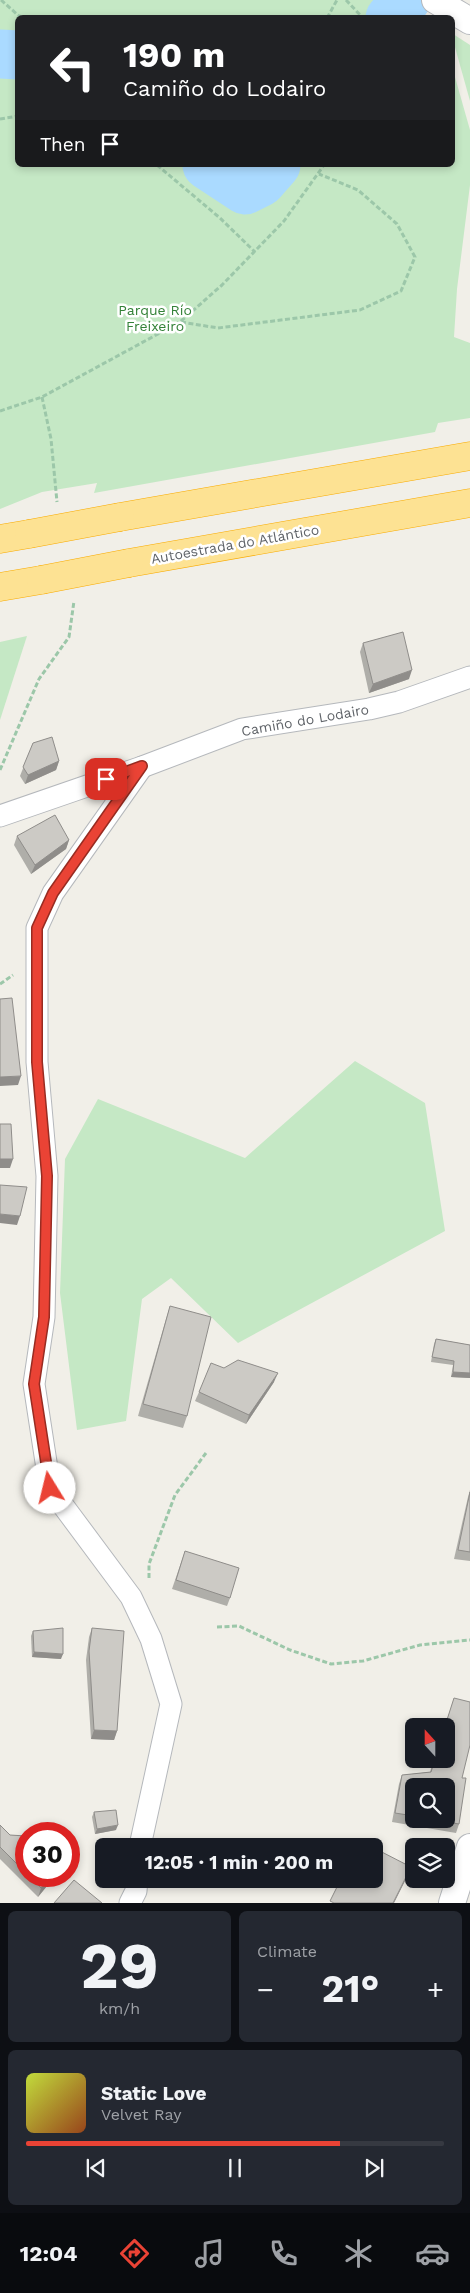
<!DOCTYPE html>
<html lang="en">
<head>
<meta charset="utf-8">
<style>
  :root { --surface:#171b24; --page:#242831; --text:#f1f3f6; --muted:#9ea1a6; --line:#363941; --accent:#ea4335 }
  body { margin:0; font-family:"Work Sans",sans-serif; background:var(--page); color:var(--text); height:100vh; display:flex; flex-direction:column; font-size:19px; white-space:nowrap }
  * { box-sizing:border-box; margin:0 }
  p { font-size:16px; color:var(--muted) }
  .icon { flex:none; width:28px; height:28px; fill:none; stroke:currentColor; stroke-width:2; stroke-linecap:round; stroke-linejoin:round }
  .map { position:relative; height:1903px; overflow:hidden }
  .panel { display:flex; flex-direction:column; gap:8px; padding:8px; background:#0d0f14; flex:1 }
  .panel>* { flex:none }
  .banner { position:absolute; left:15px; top:15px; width:440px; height:152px; border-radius:8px; box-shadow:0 2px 8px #0003; background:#202124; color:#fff; overflow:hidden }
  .needle { width:32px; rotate:339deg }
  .tools { position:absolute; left:405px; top:1718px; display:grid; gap:10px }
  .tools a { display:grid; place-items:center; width:50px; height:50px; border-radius:8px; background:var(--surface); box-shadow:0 2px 8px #0003; font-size:25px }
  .speed { position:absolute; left:15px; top:1822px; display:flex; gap:10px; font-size:25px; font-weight:700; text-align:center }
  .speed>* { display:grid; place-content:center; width:65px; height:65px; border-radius:50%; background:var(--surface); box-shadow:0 2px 8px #0003; line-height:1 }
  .speed .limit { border:8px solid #d22; background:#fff; color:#111 }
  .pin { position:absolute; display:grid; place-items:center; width:42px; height:42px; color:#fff; margin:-21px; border-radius:10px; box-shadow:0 2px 8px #0006 }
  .me { position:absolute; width:55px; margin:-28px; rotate:351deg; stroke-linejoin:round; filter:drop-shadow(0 0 4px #0008) }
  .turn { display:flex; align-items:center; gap:18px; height:105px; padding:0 25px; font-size:22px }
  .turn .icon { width:65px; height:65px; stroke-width:2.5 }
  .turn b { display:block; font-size:35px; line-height:42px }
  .then { display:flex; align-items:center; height:48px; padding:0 25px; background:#0003; gap:10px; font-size:19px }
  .big { font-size:38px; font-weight:700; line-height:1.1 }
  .panel .widget { flex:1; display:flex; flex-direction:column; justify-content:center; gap:8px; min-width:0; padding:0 18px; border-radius:8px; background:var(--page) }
  .panel .dial { align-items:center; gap:0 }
  .dial b { font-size:65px; line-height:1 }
  .song { display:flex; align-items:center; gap:15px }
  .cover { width:60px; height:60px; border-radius:8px; background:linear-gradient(135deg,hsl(70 70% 55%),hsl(20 70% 35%)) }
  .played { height:5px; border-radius:2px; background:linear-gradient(90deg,var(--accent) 75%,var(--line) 75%) }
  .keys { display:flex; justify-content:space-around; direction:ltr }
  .heat { display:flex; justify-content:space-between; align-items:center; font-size:28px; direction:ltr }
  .panel .tiles { flex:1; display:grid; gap:8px; grid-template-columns:1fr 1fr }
  .widget:last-child { grid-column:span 2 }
  .trip { position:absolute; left:95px; top:1838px; width:288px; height:50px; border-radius:8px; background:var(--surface); box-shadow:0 2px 8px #0003; font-weight:700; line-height:50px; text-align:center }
  .tab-bar { display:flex; height:80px; justify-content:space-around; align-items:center; background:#090b0e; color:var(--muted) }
  .tab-bar .icon { width:35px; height:35px }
  .tab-bar .current { color:var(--accent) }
  .tab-bar b { font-size:22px; color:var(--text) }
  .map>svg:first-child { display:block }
  .green { fill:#c5e8c5 }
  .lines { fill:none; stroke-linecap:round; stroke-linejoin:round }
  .river { stroke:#aadaff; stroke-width:49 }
  .minor-casing { stroke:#b5b8bc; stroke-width:23 }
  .tertiary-casing { stroke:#b5b8bc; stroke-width:28 }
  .motorway-casing { stroke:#f9ab00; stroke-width:29 }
  .path { stroke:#9cc7a9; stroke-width:3; stroke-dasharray:5 2.5; stroke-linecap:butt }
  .minor { stroke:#fff; stroke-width:21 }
  .tertiary { stroke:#fff; stroke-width:26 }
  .motorway { stroke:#fde293; stroke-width:28 }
  .motorway-bridge-casing { stroke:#f9ab00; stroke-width:29; stroke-linecap:butt }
  .motorway-bridge { stroke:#fde293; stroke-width:28 }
  .wall { fill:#afaea9; fill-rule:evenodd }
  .shaded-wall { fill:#8f8d8a }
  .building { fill:#cccac5; stroke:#8f8d8a }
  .route-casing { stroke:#982c22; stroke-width:12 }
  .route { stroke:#ea4335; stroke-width:9 }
  .labels { text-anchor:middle; stroke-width:5; stroke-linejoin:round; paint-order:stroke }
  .park-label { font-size:14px; fill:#348238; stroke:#fff }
  .street-label { font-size:14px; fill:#5f6368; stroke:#fff }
</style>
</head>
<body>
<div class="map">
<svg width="470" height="1903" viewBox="0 0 470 1903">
  <rect width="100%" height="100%" fill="#f1efe8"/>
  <g class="green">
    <path d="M 0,0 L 383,0 L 410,17 L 18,18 L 18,165 L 452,165 L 453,70 L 470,130 L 470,185 L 457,289 L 454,337 L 470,343 L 470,418 L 438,423 L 435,432 L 94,493 L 97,483 L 42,492 L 0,509 Z"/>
    <path d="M 453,34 L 470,45 L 470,101 L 453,40 Z"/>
    <path d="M 27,636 L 0,720 L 0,642 Z"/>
    <path d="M 355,1061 L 425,1103 L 445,1231 L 238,1343 L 171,1278 L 142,1299 L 126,1421 L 77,1430 L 60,1293 L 65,1159 L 98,1099 L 245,1158 Z"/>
  </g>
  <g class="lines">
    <g class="river">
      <path d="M 390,18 L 406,0"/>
      <path d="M 0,54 L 18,55"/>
      <path d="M 207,165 L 245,190 L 261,182 L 276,165"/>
    </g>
    <defs>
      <g id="minor">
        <path d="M 0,816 L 142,767 L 242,729 L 369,709 L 399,702 L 470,677"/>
        <path d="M 140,1846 L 171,1704 L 151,1639 L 131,1597 L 50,1488 L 34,1384 L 44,1317 L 47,1176 L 37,1062 L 37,928 L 53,893 L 142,767"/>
        <path d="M 130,1903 L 136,1891 L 137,1879"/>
      </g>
      <g id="tertiary">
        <path d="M 435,0 L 470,21"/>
        <path d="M 452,1903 L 470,1847"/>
      </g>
      <g id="motorway">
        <path d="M 120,517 L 470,456"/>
        <path d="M 0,539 L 29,534"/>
        <path d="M 129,563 L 470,503"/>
        <path d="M 0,587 L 41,580"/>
      </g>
    </defs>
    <use href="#minor" class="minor-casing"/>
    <use href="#tertiary" class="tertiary-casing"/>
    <use href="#motorway" class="motorway-casing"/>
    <g class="path">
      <path d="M 1,0 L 19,16 L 29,18"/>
      <path d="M 346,0 L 363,18"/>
      <path d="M 327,18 L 337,0"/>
      <path d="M 0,119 L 18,116"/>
      <path d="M 157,165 L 220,218 L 255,252"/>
      <path d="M 181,322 L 218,328 L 360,310 L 401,291 L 415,257 L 397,224 L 358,190 L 319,174"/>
      <path d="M 42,397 L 51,439 L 57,502"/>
      <path d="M 0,411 L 42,397 L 180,322 L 222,285 L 284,221 L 324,165"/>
      <path d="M 0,770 L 39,679 L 69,637 L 74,601"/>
      <path d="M 0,984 L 13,975"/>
      <path d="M 149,1578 L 149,1564 L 175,1495 L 206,1453"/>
      <path d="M 217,1627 L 239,1626 L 290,1650 L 331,1664 L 363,1661 L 420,1645 L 470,1640"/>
    </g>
    <use href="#minor" class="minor"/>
    <use href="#tertiary" class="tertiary"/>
    <use href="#motorway" class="motorway"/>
    <defs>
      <g id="motorway-bridge">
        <path d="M 29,534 L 120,517"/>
        <path d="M 41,580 L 129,563"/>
      </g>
    </defs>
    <use href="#motorway-bridge" class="motorway-bridge-casing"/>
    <use href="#motorway-bridge" class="motorway-bridge"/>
  </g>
  <g class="wall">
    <path d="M 363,643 L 409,679 L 369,693 L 360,652 Z"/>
    <path d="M 33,743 L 59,761 L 56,770 L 25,784 L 20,776 Z"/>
    <path d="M 17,836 L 69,840 L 66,849 L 31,874 L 14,845 Z"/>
    <path d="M 170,1306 L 187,1416 L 183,1428 L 138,1416 L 166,1319 Z"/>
    <path d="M 436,1339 L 470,1345 L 470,1378 L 451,1377 L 453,1365 L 431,1362 L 434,1344 Z"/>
    <path d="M 224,1368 L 274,1382 L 246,1424 L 195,1401 L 199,1392 Z"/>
    <path d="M 470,1490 L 470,1561 L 454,1559 L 468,1497 Z"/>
    <path d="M 185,1551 L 230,1598 L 227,1606 L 172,1589 Z"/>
    <path d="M 92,1628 L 117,1731 L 114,1740 L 91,1739 L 86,1660 L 89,1637 Z"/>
    <path d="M 33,1631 L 61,1659 L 32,1657 L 31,1636 Z"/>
    <path d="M 454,1698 L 462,1778 L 459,1824 L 456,1833 L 392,1822 L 399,1784 L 402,1775 L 430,1772 L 434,1759 L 446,1759 L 446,1726 L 445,1726 ZM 414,1786 L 446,1819 L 414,1819 Z"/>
    <path d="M 94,1812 L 116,1830 L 95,1834 L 92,1817 Z"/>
    <path d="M 0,1825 L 10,1835 L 26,1836 L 26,1876 L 55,1876 L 38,1897 L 0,1859 Z"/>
  </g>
  <g class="shaded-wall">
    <path d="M 412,670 L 409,679 L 369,693 L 373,684 Z"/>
    <path d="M 59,761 L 56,770 L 25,784 L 28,775 Z"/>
    <path d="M 69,840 L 66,849 L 31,874 L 35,865 Z"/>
    <path d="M 21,1076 L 18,1085 L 0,1086 L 0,1077 Z"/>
    <path d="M 0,1159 L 13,1159 L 10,1168 L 0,1168 Z"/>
    <path d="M 0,1214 L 20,1216 L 17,1225 L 0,1223 Z"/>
    <path d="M 453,1372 L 470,1373 L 470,1378 L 451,1377 Z"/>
    <path d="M 278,1373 L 274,1382 L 246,1424 L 249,1415 Z"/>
    <path d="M 34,1652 L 63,1654 L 61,1659 L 32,1657 Z"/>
    <path d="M 94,1730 L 117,1731 L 114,1740 L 91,1739 Z"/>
    <path d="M 118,1825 L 116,1830 L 95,1834 L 97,1829 Z"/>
    <path d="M 73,1850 L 70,1859 L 69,1860 L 69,1855 Z"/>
    <path d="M 411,1867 L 408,1875 L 394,1903 L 393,1903 Z"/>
    <path d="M 51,1876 L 55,1876 L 38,1897 L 41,1888 Z"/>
  </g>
  <g class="building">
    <path d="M 403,632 L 412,670 L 373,684 L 363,643 Z"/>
    <path d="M 52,737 L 59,761 L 28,775 L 23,767 L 33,743 Z"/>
    <path d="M 55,815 L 69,840 L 35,865 L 17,836 Z"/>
    <path d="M 12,998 L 21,1076 L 0,1077 L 0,999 Z"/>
    <path d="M 0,1124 L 11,1124 L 13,1159 L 0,1159 Z"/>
    <path d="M 0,1185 L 27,1187 L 20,1216 L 0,1214 Z"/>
    <path d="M 170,1306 L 211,1317 L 187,1416 L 143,1404 Z"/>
    <path d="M 436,1339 L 470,1345 L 470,1373 L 453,1372 L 454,1361 L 432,1357 Z"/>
    <path d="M 238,1360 L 278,1373 L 249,1415 L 199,1392 L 211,1363 L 224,1368 Z"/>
    <path d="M 470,1492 L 470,1552 L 458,1550 Z"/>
    <path d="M 185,1551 L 239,1568 L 230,1598 L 176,1580 Z"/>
    <path d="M 63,1628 L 63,1654 L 34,1652 L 33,1631 Z"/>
    <path d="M 92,1628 L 124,1631 L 117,1731 L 94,1730 L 89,1651 Z"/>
    <path d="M 454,1698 L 470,1702 L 470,1745 L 462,1778 L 466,1778 L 459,1824 L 429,1819 L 446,1819 L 446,1786 L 414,1786 L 414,1816 L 395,1813 L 402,1775 L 431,1772 L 435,1759 L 446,1759 L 446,1726 L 445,1726 Z"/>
    <path d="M 116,1810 L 118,1825 L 97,1829 L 94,1812 Z"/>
    <path d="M 0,1825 L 10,1835 L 26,1836 L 26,1873 L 0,1847 Z"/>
    <path d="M 359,1841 L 369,1846 L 357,1846 Z"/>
    <path d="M 69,1846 L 73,1850 L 69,1855 Z"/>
    <path d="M 374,1848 L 411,1867 L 393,1903 L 334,1903 L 330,1901 L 341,1879 L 374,1879 Z"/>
    <path d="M 30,1876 L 51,1876 L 41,1888 Z"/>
    <path d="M 74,1880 L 102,1903 L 54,1903 Z"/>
  </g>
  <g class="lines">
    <defs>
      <path id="route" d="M 50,1488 L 34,1384 L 44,1317 L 47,1176 L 37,1062 L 37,928 L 53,893 L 142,766 L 106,779"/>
    </defs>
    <use href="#route" class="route-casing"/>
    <use href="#route" class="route"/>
  </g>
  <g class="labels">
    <g class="park-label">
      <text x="155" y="315">Parque Río<tspan x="155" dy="16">Freixeiro</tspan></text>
    </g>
    <g class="street-label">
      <text transform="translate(235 544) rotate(-10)" y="5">Autoestrada do Atlántico</text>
      <text transform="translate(305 720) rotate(-10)" y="5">Camiño do Lodairo</text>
    </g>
  </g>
</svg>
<div class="tools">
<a><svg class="needle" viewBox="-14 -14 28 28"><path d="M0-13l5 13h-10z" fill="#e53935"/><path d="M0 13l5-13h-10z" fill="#9ea1a6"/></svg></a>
<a><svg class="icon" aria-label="search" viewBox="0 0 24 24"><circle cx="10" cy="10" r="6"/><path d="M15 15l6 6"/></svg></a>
<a><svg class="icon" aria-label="layers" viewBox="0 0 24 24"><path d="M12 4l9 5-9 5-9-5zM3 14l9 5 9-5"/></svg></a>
</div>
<div class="speed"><div class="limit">30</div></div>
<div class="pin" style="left:106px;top:779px;background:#d93025"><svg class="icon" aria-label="arrive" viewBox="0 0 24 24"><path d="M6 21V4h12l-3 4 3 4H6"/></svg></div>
<svg class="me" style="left:50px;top:1488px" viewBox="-20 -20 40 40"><circle r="19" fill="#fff"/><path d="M0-13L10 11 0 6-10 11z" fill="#ea4335"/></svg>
<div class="trip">12:05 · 1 min · 200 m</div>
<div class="banner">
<div class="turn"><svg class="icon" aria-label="left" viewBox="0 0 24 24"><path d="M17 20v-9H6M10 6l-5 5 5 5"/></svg><div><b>190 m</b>Camiño do Lodairo</div></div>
<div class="then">Then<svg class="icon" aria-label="arrive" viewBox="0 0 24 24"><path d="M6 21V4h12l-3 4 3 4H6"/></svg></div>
</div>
</div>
<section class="panel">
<div class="tiles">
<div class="widget dial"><b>29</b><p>km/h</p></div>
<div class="widget"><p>Climate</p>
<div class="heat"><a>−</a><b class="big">21°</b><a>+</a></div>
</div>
<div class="widget">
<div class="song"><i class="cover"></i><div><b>Static Love</b><p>Velvet Ray</p></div></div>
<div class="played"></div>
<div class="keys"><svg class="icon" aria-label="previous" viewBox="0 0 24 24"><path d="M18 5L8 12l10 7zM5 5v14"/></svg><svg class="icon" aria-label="pause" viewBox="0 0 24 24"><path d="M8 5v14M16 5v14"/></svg><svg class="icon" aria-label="next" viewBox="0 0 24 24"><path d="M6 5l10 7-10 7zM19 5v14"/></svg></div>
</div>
</div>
</section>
<nav class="tab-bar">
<b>12:04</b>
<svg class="icon current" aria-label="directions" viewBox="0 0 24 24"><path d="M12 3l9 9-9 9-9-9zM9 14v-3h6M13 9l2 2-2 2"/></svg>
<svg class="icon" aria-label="music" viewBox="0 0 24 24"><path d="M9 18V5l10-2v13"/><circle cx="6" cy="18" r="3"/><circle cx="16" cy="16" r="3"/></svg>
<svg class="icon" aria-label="phone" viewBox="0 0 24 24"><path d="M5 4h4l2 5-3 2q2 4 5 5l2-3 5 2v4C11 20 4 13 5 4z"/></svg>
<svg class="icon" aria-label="climate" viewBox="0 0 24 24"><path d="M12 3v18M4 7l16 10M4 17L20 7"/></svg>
<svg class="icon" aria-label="car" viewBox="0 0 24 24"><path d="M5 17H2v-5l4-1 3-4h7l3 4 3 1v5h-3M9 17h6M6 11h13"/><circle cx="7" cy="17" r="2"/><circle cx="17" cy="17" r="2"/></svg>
</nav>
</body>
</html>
